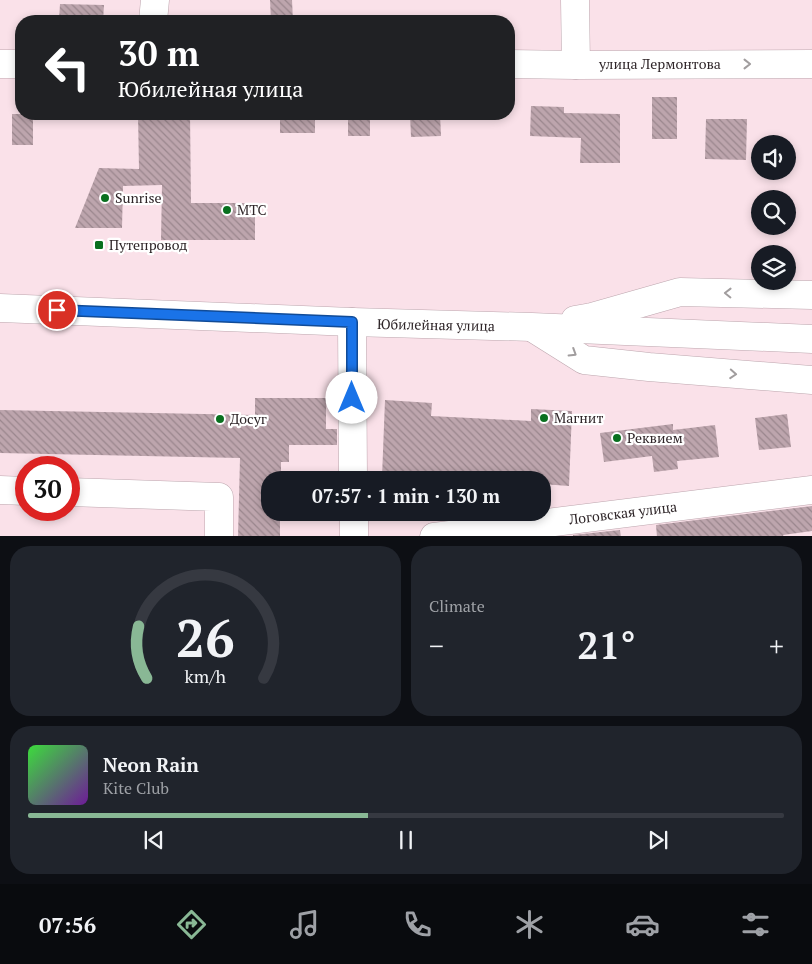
<!DOCTYPE html>
<html lang="en">
<head>
<meta charset="utf-8">
<style>
  :root { --surface:#171b24; --page:#20242c; --text:#f1f3f6; --muted:#9ea1a6; --line:#363941; --accent:#89b895 }
  body { margin:0; font-family:"PT Serif",serif; background:var(--page); color:var(--text); height:100vh; display:flex; flex-direction:column; font-size:19px; white-space:nowrap }
  * { box-sizing:border-box; margin:0 }
  p { font-size:16px; color:var(--muted) }
  .icon { flex:none; width:28px; height:28px; fill:none; stroke:currentColor; stroke-width:2; stroke-linecap:round; stroke-linejoin:round }
  .map { position:relative; height:536px; overflow:hidden }
  .details { display:flex; flex-direction:column; gap:10px; padding:10px; background:#0d0f14; flex:1 }
  .details>* { flex:none }
  .banner { position:absolute; left:15px; top:15px; width:500px; height:105px; border-radius:20px; box-shadow:0 2px 8px #0003; background:#202124; color:#fff; overflow:hidden }
  .fabs { position:absolute; left:751px; top:135px; display:grid; gap:10px }
  .fabs a { display:grid; place-items:center; width:45px; height:45px; border-radius:50%; background:var(--surface); box-shadow:0 2px 8px #0003; font-size:25px }
  .speed { position:absolute; left:15px; top:456px; display:flex; gap:10px; font-size:25px; font-weight:700; text-align:center }
  .speed>* { display:grid; place-content:center; width:65px; height:65px; border-radius:50%; background:var(--surface); box-shadow:0 2px 8px #0003; line-height:1 }
  .speed .limit { border:8px solid #d22; background:#fff; color:#111 }
  .pin { position:absolute; display:grid; place-items:center; width:42px; height:42px; color:#fff; margin:-21px; border:2px solid #fff; border-radius:50%; box-shadow:0 1px 5px #0007 }
  .me { position:absolute; width:55px; margin:-28px; rotate:0deg; stroke-linejoin:round; filter:drop-shadow(0 0 4px #0008) }
  .turn { display:flex; align-items:center; gap:18px; height:105px; padding:0 20px; font-size:22px }
  .turn .icon { width:65px; height:65px; stroke-width:2.5 }
  .turn b { display:block; font-size:35px; line-height:42px }
  .big { font-size:38px; font-weight:800; line-height:1.1 }
  .details .widget { flex:1; display:flex; flex-direction:column; justify-content:center; gap:8px; min-width:0; padding:0 18px; border-radius:20px; background:var(--page) }
  .details .dial { align-items:center; gap:0 }
  .dial svg { height:130px; overflow:visible; fill:none; stroke:var(--line); stroke-width:7; stroke-linecap:round; text-anchor:middle }
  .dial text { fill:var(--text); stroke:none }
  .song { display:flex; align-items:center; gap:15px }
  .cover { width:60px; height:60px; border-radius:8px; background:linear-gradient(135deg,hsl(120 70% 55%),hsl(280 70% 35%)) }
  .played { height:5px; border-radius:2px; background:linear-gradient(90deg,var(--accent) 45%,var(--line) 45%) }
  .keys { display:flex; justify-content:space-around; direction:ltr }
  .heat { display:flex; justify-content:space-between; align-items:center; font-size:28px; direction:ltr }
  .details .tiles { flex:1; display:grid; gap:10px; grid-template-columns:1fr 1fr }
  .widget:last-child { grid-column:span 2 }
  .trip { position:absolute; left:261px; top:471px; width:290px; height:50px; border-radius:20px; background:var(--surface); box-shadow:0 2px 8px #0003; font-weight:800; line-height:50px; text-align:center }
  .menu { display:flex; height:80px; justify-content:space-around; align-items:center; background:#090b0e; color:var(--muted) }
  .menu .icon { width:35px; height:35px }
  .menu .selected { color:var(--accent) }
  .menu b { font-size:22px; color:var(--text) }
  .map>svg:first-child { display:block }
  .building { fill:url(#building-back-hatch) }
  .lines { fill:none; stroke-linecap:round; stroke-linejoin:round }
  .minor-casing { stroke:#bda6ae; stroke-width:29 }
  .major-casing { stroke:#bda6ae; stroke-width:29 }
  .minor { stroke:#fff; stroke-width:28 }
  .major { stroke:#fff; stroke-width:28 }
  .oneway { stroke:#a19d9e }
  .route-casing { stroke:#114b97; stroke-width:12 }
  .route { stroke:#1a73e8; stroke-width:9 }
  .poi-dot { fill:#09701f; stroke:#fff; stroke-width:2 }
  .labels { text-anchor:middle; stroke-width:4.5; stroke-linejoin:round; paint-order:stroke }
  .street-label { font-size:14px; fill:#2e2528; stroke:#fff }
  .poi-label { font-size:14px; fill:#2e2528; stroke:#fff; text-anchor:start }
</style>
</head>
<body>
<div class="map">
<svg width="812" height="537" viewBox="0 0 812 537">
  <defs>
    <pattern id="building-back-hatch" width="6" height="6" patternUnits="userSpaceOnUse" patternTransform="scale(1.25)"><rect width="6" height="6" fill="#bda5ad"/><path d="M-1 5l2 2M0 0l6 6M5-1l2 2" fill="none" stroke="#9a868d"/></pattern>
  </defs>
  <rect width="100%" height="100%" fill="#fae1e9"/>
  <g class="building">
    <path d="M 270,0 L 292,0 L 293,21 L 271,21 Z"/>
    <path d="M 60,4 L 104,5 L 103,21 L 59,21 Z"/>
    <rect x="652" y="97" width="25" height="42"/>
    <path d="M 531,106 L 564,107 L 564,113 L 620,114 L 620,163 L 580,163 L 581,138 L 530,136 Z"/>
    <rect x="12" y="114" width="21" height="31"/>
    <path d="M 138,114 L 190,114 L 191,203 L 255,203 L 255,240 L 161,240 L 162,185 L 123,186 L 122,228 L 75,228 L 99,168 L 139,169 Z"/>
    <rect x="280" y="114" width="35" height="19"/>
    <rect x="348" y="114" width="22" height="22"/>
    <path d="M 410,114 L 440,114 L 441,136 L 411,137 Z"/>
    <path d="M 706,119 L 747,119 L 746,160 L 705,159 Z"/>
    <path d="M 255,398 L 326,398 L 326,429 L 337,429 L 337,445 L 289,445 L 289,462 L 281,462 L 281,480 L 270,480 L 270,512 L 280,512 L 280,537 L 238,537 L 240,458 L 0,453 L 0,410 L 255,415 Z"/>
    <path d="M 385,400 L 432,403 L 431,416 L 531,421 L 531,409 L 572,411 L 569,486 L 542,484 L 542,480 L 451,480 L 382,477 Z"/>
    <path d="M 787,414 L 791,447 L 759,450 L 755,418 Z"/>
    <path d="M 673,424 L 673,430 L 715,425 L 719,457 L 677,461 L 678,469 L 654,472 L 652,456 L 604,462 L 600,433 Z"/>
    <path d="M 812,506 L 812,531 L 783,535 L 784,537 L 657,537 L 656,525 Z"/>
    <path d="M 620,530 L 621,537 L 573,537 L 573,535 Z"/>
  </g>
  <g class="lines">
    <defs>
      <g id="minor">
        <path d="M 575,0 L 576,65"/>
        <path d="M 153,21 L 155,0"/>
        <path d="M 0,64 L 21,64"/>
        <path d="M 509,64 L 576,65 L 812,64"/>
        <path d="M 352,322 L 353,480"/>
        <path d="M 0,490 L 26,491"/>
        <path d="M 69,492 L 219,497 L 219,537"/>
        <path d="M 354,512 L 354,537"/>
        <path d="M 434,537 L 812,490"/>
      </g>
      <g id="major">
        <path d="M 0,308 L 352,322 L 532,327 L 812,339"/>
        <path d="M 575,320 L 592,317 L 680,292 L 812,295"/>
        <path d="M 533,328 L 584,360 L 649,367 L 812,380"/>
      </g>
    </defs>
    <use href="#minor" class="minor-casing"/>
    <use href="#major" class="major-casing"/>
    <use href="#minor" class="minor"/>
    <use href="#major" class="major"/>
  </g>
  <defs><path id="oneway-chevron" d="M-2-3.5L2.5 0L-2 3.5" fill="none" stroke-width="1.6" stroke-linecap="round" stroke-linejoin="round" transform="scale(1.25)"/></defs>
  <g class="oneway">
    <use href="#oneway-chevron" transform="translate(747 64)"/>
    <use href="#oneway-chevron" transform="translate(728 293) rotate(-179)"/>
    <use href="#oneway-chevron" transform="translate(573 353) rotate(32)"/>
    <use href="#oneway-chevron" transform="translate(733 374) rotate(4)"/>
  </g>
  <g class="lines">
    <defs>
      <path id="route" d="M 57,310 L 352,322 L 352,398"/>
    </defs>
    <use href="#route" class="route-casing"/>
    <use href="#route" class="route"/>
  </g>
  <g class="poi-dot">
    <circle cx="105" cy="198" r="5"/>
    <circle cx="227" cy="210" r="5"/>
    <rect x="94" y="240" width="10" height="10" rx="2.5"/>
    <circle cx="544" cy="418" r="5"/>
    <circle cx="220" cy="419" r="5"/>
    <circle cx="617" cy="438" r="5"/>
  </g>
  <g class="labels">
    <g class="street-label">
      <text x="660" y="69">улица Лермонтова</text>
      <text transform="translate(436 325) rotate(1)" y="5">Юбилейная улица</text>
      <text transform="translate(623 513) rotate(-7)" y="5">Логовская улица</text>
    </g>
    <g class="poi-label">
      <text x="115" y="203">Sunrise</text>
      <text x="237" y="215">МТС</text>
      <text x="109" y="250">Путепровод</text>
      <text x="554" y="423">Магнит</text>
      <text x="230" y="424">Досуг</text>
      <text x="627" y="443">Реквием</text>
    </g>
  </g>
</svg>
<div class="fabs">
<a><svg class="icon" aria-label="sound" viewBox="0 0 24 24"><path d="M4 9h4l5-4v14l-5-4H4zM17 9q2 3 0 6"/></svg></a>
<a><svg class="icon" aria-label="search" viewBox="0 0 24 24"><circle cx="10" cy="10" r="6"/><path d="M15 15l6 6"/></svg></a>
<a><svg class="icon" aria-label="layers" viewBox="0 0 24 24"><path d="M12 4l9 5-9 5-9-5zM3 14l9 5 9-5"/></svg></a>
</div>
<div class="speed"><div class="limit">30</div></div>
<div class="pin" style="left:57px;top:310px;background:#d93025"><svg class="icon" aria-label="arrive" viewBox="0 0 24 24"><path d="M6 21V4h12l-3 4 3 4H6"/></svg></div>
<svg class="me" style="left:352px;top:398px" viewBox="-20 -20 40 40"><circle r="19" fill="#fff"/><path d="M0-13L10 11 0 6-10 11z" fill="#1a73e8"/></svg>
<div class="trip">07:57 · 1 min · 130 m</div>
<div class="banner">
<div class="turn"><svg class="icon" aria-label="left" viewBox="0 0 24 24"><path d="M17 20v-9H6M10 6l-5 5 5 5"/></svg><div><b>30 m</b>Юбилейная улица</div></div>
</div>
</div>
<section class="details">
<div class="tiles">
<div class="widget dial"><svg viewBox="0 0 100 80">
<path d="M14 69A42 42 0 1 1 86 69"/>
<path d="M14 69A42 42 0 0 1 9 37" stroke="#89b895"/>
<text x="50" y="56" font-size="32" font-weight="700">26</text>
<text x="50" y="72" font-size="11">km/h</text>
</svg></div>
<div class="widget"><p>Climate</p>
<div class="heat"><a>−</a><b class="big">21°</b><a>+</a></div>
</div>
<div class="widget">
<div class="song"><i class="cover"></i><div><b>Neon Rain</b><p>Kite Club</p></div></div>
<div class="played"></div>
<div class="keys"><svg class="icon" aria-label="previous" viewBox="0 0 24 24"><path d="M18 5L8 12l10 7zM5 5v14"/></svg><svg class="icon" aria-label="pause" viewBox="0 0 24 24"><path d="M8 5v14M16 5v14"/></svg><svg class="icon" aria-label="next" viewBox="0 0 24 24"><path d="M6 5l10 7-10 7zM19 5v14"/></svg></div>
</div>
</div>
</section>
<nav class="menu">
<b>07:56</b>
<svg class="icon selected" aria-label="directions" viewBox="0 0 24 24"><path d="M12 3l9 9-9 9-9-9zM9 14v-3h6M13 9l2 2-2 2"/></svg>
<svg class="icon" aria-label="music" viewBox="0 0 24 24"><path d="M9 18V5l10-2v13"/><circle cx="6" cy="18" r="3"/><circle cx="16" cy="16" r="3"/></svg>
<svg class="icon" aria-label="phone" viewBox="0 0 24 24"><path d="M5 4h4l2 5-3 2q2 4 5 5l2-3 5 2v4C11 20 4 13 5 4z"/></svg>
<svg class="icon" aria-label="climate" viewBox="0 0 24 24"><path d="M12 3v18M4 7l16 10M4 17L20 7"/></svg>
<svg class="icon" aria-label="car" viewBox="0 0 24 24"><path d="M5 17H2v-5l4-1 3-4h7l3 4 3 1v5h-3M9 17h6M6 11h13"/><circle cx="7" cy="17" r="2"/><circle cx="17" cy="17" r="2"/></svg>
<svg class="icon" aria-label="filters" viewBox="0 0 24 24"><path d="M4 7h16M4 17h16"/><circle cx="9" cy="7" r="2"/><circle cx="15" cy="17" r="2"/></svg>
</nav>
</body>
</html>
